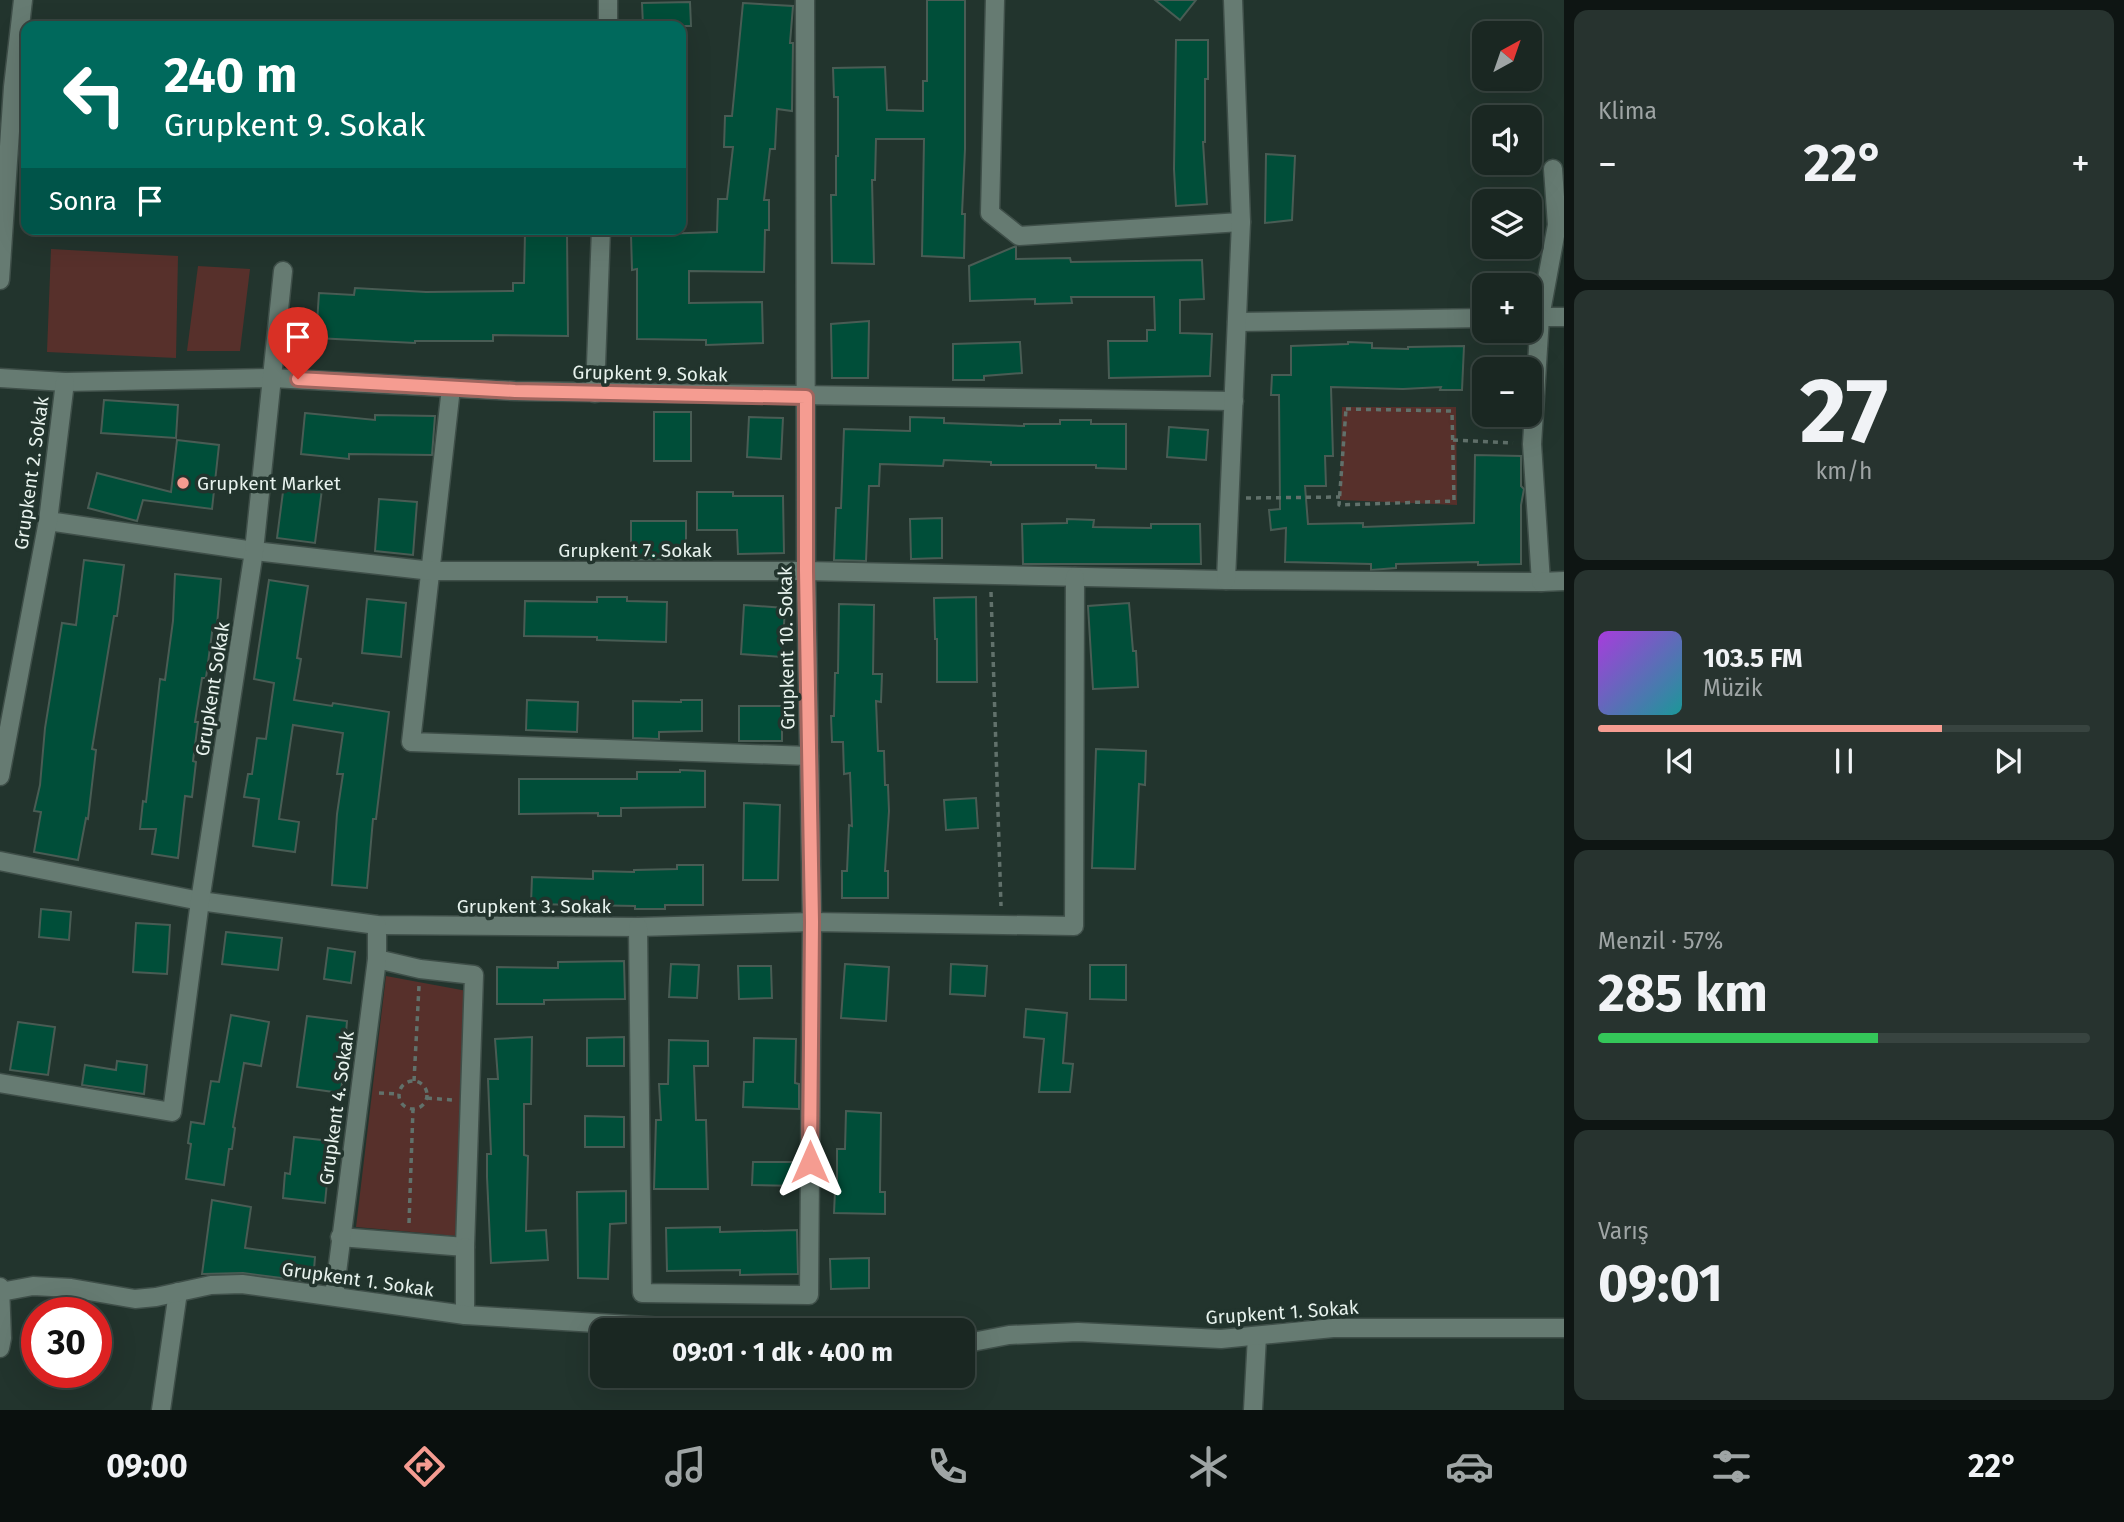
<!DOCTYPE html>
<html lang="tr">
<head>
<meta charset="utf-8">
<style>
  :root { --surface:#1a2722; --page:#27332f; --text:#f1f3f6; --muted:#9fa5a5; --line:#384440; --accent:#f59c91 }
  body { margin:0; font-family:"Fira Sans",sans-serif; background:var(--page); color:var(--text); height:100vh; display:flex; flex-direction:column; font-size:26px; white-space:nowrap }
  * { box-sizing:border-box; margin:0 }
  p { font-size:23px; color:var(--muted) }
  .icon { flex:none; width:38px; height:38px; fill:none; stroke:currentColor; stroke-width:2; stroke-linecap:round; stroke-linejoin:round }
  .map { position:relative; flex:1; overflow:hidden }
  .drawer { display:flex; flex-direction:column; gap:10px; padding:10px; background:#0e1513; width:560px }
  .drawer>* { flex:none }
  .banner { position:absolute; left:21px; top:21px; width:665px; height:214px; border-radius:14px; box-shadow:0 7px 28px #0002,0 0 0 2px var(--line); background:#00695c; color:#fff; overflow:hidden }
  .needle { width:46px; rotate:40deg }
  .fabs { position:absolute; left:1472px; top:21px; display:grid; gap:14px }
  .fabs a { display:grid; place-items:center; width:70px; height:70px; border-radius:14px; background:var(--surface); box-shadow:0 7px 28px #0002,0 0 0 2px var(--line); font-size:35px }
  .speed { position:absolute; left:21px; top:1297px; display:flex; gap:14px; font-size:35px; font-weight:700; text-align:center }
  .speed>* { display:grid; place-content:center; width:91px; height:91px; border-radius:50%; background:var(--surface); box-shadow:0 7px 28px #0002,0 0 0 2px var(--line); line-height:1 }
  .speed .limit { border:10px solid #d22; background:#fff; color:#111 }
  .pin { position:absolute; display:grid; place-items:center; width:60px; height:60px; color:#fff; margin:-72px -30px; border-radius:50% 50% 50% 0; rotate:-45deg; box-shadow:0 0 7px #0007 }
  .pin .icon { rotate:45deg }
  .me { position:absolute; width:77px; margin:-38px; rotate:0deg; stroke-linejoin:round; filter:drop-shadow(0 0 5px #0008) }
  .turn { display:flex; align-items:center; gap:24px; height:147px; padding:0 28px; font-size:32px }
  .turn .icon { width:91px; height:91px; stroke-width:2.5 }
  .turn b { display:block; font-size:49px; line-height:60px }
  .then { display:flex; align-items:center; height:66px; padding:0 28px; background:#0003; gap:14px; font-size:26px }
  .big { font-size:52px; font-weight:700; line-height:1.1 }
  .drawer .widget { flex:1; display:flex; flex-direction:column; justify-content:center; gap:10px; min-width:0; padding:0 24px; border-radius:14px; background:var(--page) }
  .drawer .dial { align-items:center; gap:0 }
  .dial b { font-size:91px; line-height:1 }
  .song { display:flex; align-items:center; gap:21px }
  .cover { width:84px; height:84px; border-radius:10px; background:linear-gradient(135deg,hsl(280 70% 55%),hsl(180 70% 35%)) }
  .played { height:7px; border-radius:4px; background:linear-gradient(90deg,var(--accent) 70%,var(--line) 70%) }
  .keys { display:flex; justify-content:space-around; direction:ltr }
  .heat { display:flex; justify-content:space-between; align-items:center; font-size:38px; direction:ltr }
  .charge { height:10px; border-radius:5px; background:linear-gradient(90deg,#34c759 57%,var(--line) 0) }
  .trip { position:absolute; left:590px; top:1318px; width:385px; height:70px; border-radius:14px; background:var(--surface); box-shadow:0 7px 28px #0002,0 0 0 2px var(--line); font-weight:700; line-height:70px; text-align:center }
  .dock { display:flex; height:112px; justify-content:space-around; align-items:center; background:#0a100e; color:var(--muted) }
  .dock .icon { width:49px; height:49px }
  .dock .active { color:var(--accent) }
  .dock b { font-size:32px; color:var(--text) }
  main { display:flex; flex:1; min-height:0 }
  .map>svg:first-child { display:block }
  .green { fill:#57302b }
  .building { fill:#004e39; stroke:#495c54; stroke-width:2 }
  .lines { fill:none; stroke-linecap:round; stroke-linejoin:round }
  .street-casing { stroke:#3f4f49; stroke-width:21 }
  .secondary-casing { stroke:#3f4f49; stroke-width:21 }
  .path { stroke:#61716b; stroke-width:3.5; stroke-dasharray:5 5; stroke-linecap:butt }
  .street { stroke:#667b72; stroke-width:18 }
  .secondary { stroke:#667b72; stroke-width:18 }
  .route-casing { stroke:#9f655e; stroke-width:18 }
  .route { stroke:#f59c91; stroke-width:12 }
  .poi-dot { fill:#f59c91; stroke:#22342d; stroke-width:2.5 }
  .labels { text-anchor:middle; stroke-width:7; stroke-linejoin:round; paint-order:stroke }
  .street-label { font-size:19px; fill:#e7f2ed; stroke:#22342d }
  .poi-label { font-size:19px; fill:#e7f2ed; stroke:#22342d; text-anchor:start }
</style>
</head>
<body>
<main>
<div class="map">
<svg width="1564" height="1410" viewBox="0 0 1564 1410">
  <rect width="100%" height="100%" fill="#22342d"/>
  <g class="green">
    <path d="M 51,249 L 178,256 L 176,358 L 47,352 Z"/>
    <path d="M 198,266 L 250,269 L 240,351 L 187,351 Z"/>
    <path d="M 1342,407 L 1456,407 L 1457,505 L 1340,500 Z"/>
    <path d="M 386,976 L 467,991 L 457,1236 L 356,1227 Z"/>
  </g>
  <g class="building">
    <path d="M 927,0 L 965,0 L 965,149 L 962,214 L 965,214 L 964,258 L 922,256 L 924,139 L 876,139 L 875,180 L 872,180 L 874,264 L 832,263 L 831,195 L 836,195 L 836,156 L 838,156 L 838,97 L 834,97 L 833,68 L 885,67 L 887,110 L 923,111 L 923,81 L 927,81 Z"/>
    <path d="M 1155,0 L 1196,0 L 1180,20 Z"/>
    <path d="M 690,2 L 691,26 L 643,26 L 642,3 Z"/>
    <path d="M 743,3 L 793,6 L 790,43 L 793,43 L 792,111 L 777,109 L 775,149 L 770,149 L 764,200 L 769,200 L 769,230 L 765,230 L 764,272 L 689,271 L 689,303 L 762,302 L 763,343 L 706,345 L 706,340 L 637,339 L 637,269 L 632,270 L 631,235 L 717,232 L 718,199 L 727,199 L 733,147 L 724,147 L 725,116 L 732,116 Z"/>
    <path d="M 1176,40 L 1208,40 L 1208,79 L 1205,79 L 1205,142 L 1203,142 L 1207,204 L 1176,206 L 1174,169 Z"/>
    <path d="M 1266,154 L 1295,156 L 1292,220 L 1265,223 Z"/>
    <path d="M 525,232 L 567,233 L 568,336 L 493,335 L 493,341 L 415,341 L 415,343 L 316,338 L 319,293 L 354,295 L 355,288 L 426,292 L 513,291 L 513,283 L 524,283 Z"/>
    <path d="M 1016,246 L 1016,259 L 1070,258 L 1071,262 L 1202,260 L 1204,299 L 1180,300 L 1180,333 L 1212,334 L 1210,376 L 1109,378 L 1108,341 L 1147,341 L 1147,330 L 1155,330 L 1154,297 L 1071,297 L 1072,303 L 1035,304 L 1035,299 L 970,301 L 969,266 Z"/>
    <path d="M 869,321 L 868,378 L 832,378 L 831,324 Z"/>
    <path d="M 1020,342 L 1022,373 L 984,376 L 984,380 L 953,380 L 953,344 Z"/>
    <path d="M 1348,342 L 1372,343 L 1372,348 L 1408,349 L 1408,347 L 1464,346 L 1462,390 L 1440,390 L 1441,387 L 1403,389 L 1331,387 L 1333,456 L 1325,456 L 1326,486 L 1305,486 L 1308,524 L 1363,523 L 1363,527 L 1474,523 L 1475,455 L 1521,456 L 1521,486 L 1524,489 L 1521,505 L 1521,564 L 1478,565 L 1478,562 L 1396,564 L 1396,568 L 1371,570 L 1371,564 L 1285,562 L 1286,528 L 1271,530 L 1269,510 L 1280,509 L 1279,395 L 1271,395 L 1272,375 L 1291,375 L 1291,346 L 1348,344 Z"/>
    <path d="M 104,400 L 178,405 L 176,438 L 101,433 Z"/>
    <rect x="654" y="412" width="37" height="49"/>
    <path d="M 305,413 L 375,420 L 375,415 L 435,416 L 432,455 L 349,454 L 349,459 L 301,454 Z"/>
    <path d="M 749,417 L 783,418 L 781,459 L 747,457 Z"/>
    <path d="M 910,417 L 944,418 L 944,423 L 1024,426 L 1024,424 L 1060,424 L 1060,420 L 1091,420 L 1091,424 L 1126,424 L 1126,469 L 1096,468 L 1096,465 L 991,465 L 991,462 L 944,460 L 943,466 L 880,464 L 879,486 L 869,486 L 866,561 L 834,560 L 836,508 L 841,508 L 844,429 L 910,431 Z"/>
    <path d="M 1169,427 L 1208,430 L 1206,460 L 1167,457 Z"/>
    <path d="M 177,440 L 219,445 L 212,509 L 143,500 L 137,521 L 88,508 L 97,473 L 171,492 Z"/>
    <path d="M 284,484 L 322,489 L 315,543 L 277,538 Z"/>
    <path d="M 697,492 L 733,492 L 733,496 L 783,496 L 784,553 L 738,554 L 737,530 L 697,530 Z"/>
    <path d="M 379,499 L 417,502 L 413,555 L 375,551 Z"/>
    <path d="M 942,518 L 942,558 L 911,559 L 910,519 Z"/>
    <path d="M 1067,519 L 1094,520 L 1093,527 L 1151,528 L 1151,524 L 1200,524 L 1201,564 L 1023,564 L 1022,524 L 1067,523 Z"/>
    <path d="M 631,521 L 686,521 L 686,559 L 631,560 Z"/>
    <path d="M 84,560 L 124,565 L 117,616 L 114,616 L 92,749 L 96,750 L 88,819 L 86,818 L 78,860 L 34,852 L 41,812 L 34,811 L 40,785 L 45,728 L 62,623 L 76,625 Z"/>
    <path d="M 175,574 L 221,579 L 217,625 L 213,625 L 206,678 L 202,678 L 195,722 L 198,722 L 193,761 L 196,762 L 192,797 L 185,796 L 178,858 L 152,854 L 156,829 L 140,829 L 143,801 L 146,802 L 160,679 L 165,680 L 173,621 Z"/>
    <path d="M 269,580 L 308,586 L 297,658 L 301,659 L 294,700 L 332,706 L 333,703 L 389,712 L 376,819 L 373,819 L 367,888 L 332,885 L 337,814 L 343,774 L 337,774 L 343,733 L 293,725 L 279,819 L 299,822 L 295,852 L 253,846 L 259,799 L 244,797 L 248,774 L 252,774 L 257,738 L 266,739 L 274,683 L 254,679 Z"/>
    <path d="M 597,597 L 627,597 L 627,601 L 667,602 L 666,642 L 597,640 L 597,637 L 524,636 L 525,601 L 597,602 Z"/>
    <path d="M 976,597 L 977,682 L 937,682 L 937,639 L 935,639 L 934,598 Z"/>
    <path d="M 367,599 L 406,603 L 401,657 L 362,653 Z"/>
    <path d="M 1129,603 L 1133,651 L 1136,651 L 1138,687 L 1093,689 L 1088,606 Z"/>
    <path d="M 839,604 L 874,605 L 873,674 L 882,674 L 881,702 L 876,701 L 878,751 L 884,751 L 885,785 L 888,785 L 889,811 L 885,871 L 888,871 L 888,898 L 842,898 L 842,871 L 847,871 L 849,825 L 852,826 L 850,773 L 844,774 L 843,742 L 832,742 L 831,716 L 834,716 L 835,673 L 838,673 Z"/>
    <path d="M 744,605 L 785,608 L 782,657 L 741,654 Z"/>
    <path d="M 527,700 L 578,702 L 577,732 L 526,730 Z"/>
    <path d="M 681,700 L 702,700 L 702,731 L 659,732 L 659,739 L 633,738 L 633,701 L 681,702 Z"/>
    <rect x="739" y="706" width="43" height="35"/>
    <path d="M 1096,749 L 1146,751 L 1145,785 L 1139,784 L 1135,869 L 1092,868 Z"/>
    <path d="M 680,770 L 705,771 L 705,807 L 621,808 L 621,816 L 598,816 L 598,813 L 519,814 L 519,779 L 637,779 L 637,772 L 680,772 Z"/>
    <path d="M 976,798 L 978,828 L 946,830 L 944,800 Z"/>
    <path d="M 744,803 L 780,805 L 778,880 L 743,880 Z"/>
    <path d="M 677,865 L 703,865 L 703,905 L 665,905 L 665,909 L 635,909 L 635,906 L 531,904 L 532,877 L 593,879 L 593,871 L 634,872 L 634,870 L 677,869 Z"/>
    <path d="M 41,909 L 71,912 L 69,940 L 39,937 Z"/>
    <path d="M 136,923 L 170,925 L 167,974 L 133,972 Z"/>
    <path d="M 226,932 L 282,938 L 278,970 L 222,964 Z"/>
    <path d="M 328,948 L 355,952 L 351,983 L 324,979 Z"/>
    <path d="M 624,961 L 625,999 L 544,1000 L 544,1004 L 497,1004 L 497,967 L 558,968 L 558,962 Z"/>
    <path d="M 671,964 L 699,965 L 697,998 L 669,997 Z"/>
    <path d="M 845,964 L 889,967 L 886,1021 L 841,1018 Z"/>
    <path d="M 951,964 L 987,966 L 985,996 L 950,994 Z"/>
    <path d="M 1090,965 L 1126,965 L 1126,1000 L 1090,999 Z"/>
    <path d="M 738,966 L 771,966 L 772,998 L 739,999 Z"/>
    <path d="M 1026,1009 L 1067,1013 L 1063,1063 L 1073,1064 L 1070,1092 L 1039,1092 L 1044,1039 L 1024,1037 Z"/>
    <path d="M 231,1015 L 269,1022 L 261,1066 L 244,1063 L 233,1127 L 235,1128 L 232,1149 L 229,1149 L 224,1185 L 186,1179 L 191,1144 L 188,1143 L 191,1122 L 204,1124 L 211,1081 L 219,1082 Z"/>
    <path d="M 307,1016 L 347,1021 L 341,1093 L 297,1087 Z"/>
    <path d="M 18,1022 L 55,1027 L 48,1075 L 10,1070 Z"/>
    <path d="M 532,1037 L 531,1104 L 524,1104 L 524,1155 L 528,1156 L 526,1231 L 546,1230 L 548,1260 L 491,1263 L 487,1177 L 487,1154 L 491,1154 L 488,1079 L 498,1079 L 495,1039 Z"/>
    <path d="M 624,1037 L 624,1066 L 587,1066 L 587,1038 Z"/>
    <path d="M 754,1038 L 796,1039 L 795,1083 L 799,1084 L 799,1109 L 743,1107 L 744,1082 L 753,1082 Z"/>
    <path d="M 669,1040 L 708,1041 L 708,1066 L 694,1066 L 696,1120 L 706,1120 L 708,1189 L 654,1189 L 656,1120 L 661,1120 L 659,1084 L 668,1084 Z"/>
    <path d="M 117,1061 L 147,1065 L 144,1094 L 82,1085 L 85,1065 L 116,1070 Z"/>
    <path d="M 846,1111 L 881,1113 L 880,1192 L 885,1192 L 885,1214 L 834,1213 L 835,1191 L 837,1191 L 837,1149 L 845,1149 Z"/>
    <path d="M 585,1116 L 624,1117 L 624,1147 L 585,1147 Z"/>
    <path d="M 294,1137 L 331,1141 L 325,1203 L 283,1198 L 285,1173 L 290,1174 Z"/>
    <path d="M 753,1162 L 799,1162 L 799,1186 L 752,1185 Z"/>
    <path d="M 626,1191 L 626,1223 L 610,1224 L 608,1279 L 578,1278 L 577,1192 Z"/>
    <path d="M 212,1200 L 251,1207 L 245,1248 L 315,1257 L 313,1282 L 243,1273 L 202,1274 Z"/>
    <path d="M 720,1227 L 720,1232 L 797,1230 L 798,1274 L 740,1275 L 740,1270 L 667,1271 L 666,1228 Z"/>
    <path d="M 869,1258 L 869,1288 L 831,1289 L 830,1259 Z"/>
  </g>
  <g class="lines">
    <defs>
      <g id="street">
        <path d="M 995,0 L 990,213 L 1019,236 L 1241,222"/>
        <path d="M 608,26 L 608,0"/>
        <path d="M 1553,169 L 1557,225 L 1540,317 L 1564,317"/>
        <path d="M 1237,322 L 1484,318"/>
        <path d="M 0,378 L 65,382 L 272,378 L 515,391 L 1234,401"/>
        <path d="M 451,388 L 411,742 L 809,756"/>
        <path d="M 595,393 L 601,229"/>
        <path d="M 48,521 L 254,551 L 432,571 L 806,571 L 1226,580 L 1541,582 L 1532,444 L 1540,317 L 1530,317"/>
        <path d="M 1226,580 L 1241,222 L 1233,0"/>
        <path d="M 1541,582 L 1564,581"/>
        <path d="M 0,776 L 48,521 L 65,382"/>
        <path d="M 0,861 L 200,901 L 377,925 L 638,927 L 812,922 L 1074,926 L 1075,577"/>
        <path d="M 638,927 L 642,1293 L 809,1295 L 812,922 L 806,571 L 805,0"/>
        <path d="M 0,1083 L 172,1112 L 200,901 L 254,551 L 283,271"/>
        <path d="M 340,1237 L 465,1247 L 474,975 L 420,969 L 377,959"/>
        <path d="M 334,1296 L 377,959 L 377,925"/>
        <path d="M 465,1315 L 465,1247"/>
        <path d="M 161,1410 L 178,1292"/>
        <path d="M 1253,1410 L 1257,1336"/>
      </g>
      <g id="secondary">
        <path d="M 0,280 L 13,87 L 23,0"/>
        <path d="M 0,1287 L 2,1338 L 0,1348"/>
        <path d="M 1,1292 L 33,1286 L 71,1288 L 135,1299 L 156,1297 L 211,1285 L 242,1284 L 465,1315 L 712,1330"/>
        <path d="M 962,1344 L 1009,1335 L 1078,1332 L 1221,1339 L 1333,1328 L 1564,1328"/>
      </g>
    </defs>
    <use href="#street" class="street-casing"/>
    <use href="#secondary" class="secondary-casing"/>
    <g class="path">
      <path d="M 1346,409 L 1452,411 L 1454,501 L 1339,505 Z"/>
      <path d="M 1453,440 L 1513,443"/>
      <path d="M 1246,498 L 1340,497"/>
      <path d="M 991,592 L 1001,906"/>
      <circle cx="413" cy="1095" r="14"/>
      <path d="M 414,1081 L 419,986"/>
      <path d="M 379,1093 L 398,1094"/>
      <path d="M 427,1098 L 453,1100"/>
      <path d="M 409,1223 L 413,1109"/>
    </g>
    <use href="#street" class="street"/>
    <use href="#secondary" class="secondary"/>
  </g>
  <g class="lines">
    <defs>
      <path id="route" d="M 298,379 L 515,391 L 806,397 L 806,571 L 812,922 L 810,1162"/>
    </defs>
    <use href="#route" class="route-casing"/>
    <use href="#route" class="route"/>
  </g>
  <circle class="poi-dot" cx="183" cy="483" r="7"/>
  <g class="labels">
    <g class="street-label">
      <text transform="translate(650 373) rotate(1)" y="7">Grupkent 9. Sokak</text>
      <text transform="translate(31 473) rotate(-82)" y="7">Grupkent 2. Sokak</text>
      <text x="635" y="557">Grupkent 7. Sokak</text>
      <text transform="translate(786 648) rotate(-91)" y="7">Grupkent 10. Sokak</text>
      <text transform="translate(212 689) rotate(-81)" y="7">Grupkent Sokak</text>
      <text x="534" y="913">Grupkent 3. Sokak</text>
      <text transform="translate(336 1108) rotate(-82)" y="7">Grupkent 4. Sokak</text>
      <text transform="translate(358 1279) rotate(8)" y="7">Grupkent 1. Sokak</text>
      <text transform="translate(1282 1312) rotate(-4)" y="7">Grupkent 1. Sokak</text>
    </g>
    <g class="poi-label">
      <text x="197" y="490">Grupkent Market</text>
    </g>
  </g>
</svg>
<div class="fabs">
<a><svg class="needle" viewBox="-14 -14 28 28"><path d="M0-13l5 13h-10z" fill="#e53935"/><path d="M0 13l5-13h-10z" fill="#9fa5a5"/></svg></a>
<a><svg class="icon" aria-label="sound" viewBox="0 0 24 24"><path d="M4 9h4l5-4v14l-5-4H4zM17 9q2 3 0 6"/></svg></a>
<a><svg class="icon" aria-label="layers" viewBox="0 0 24 24"><path d="M12 4l9 5-9 5-9-5zM3 14l9 5 9-5"/></svg></a>
<a>+</a>
<a>−</a>
</div>
<div class="speed"><div class="limit">30</div></div>
<div class="pin" style="left:298px;top:379px;background:#d93025"><svg class="icon" aria-label="arrive" viewBox="0 0 24 24"><path d="M6 21V4h12l-3 4 3 4H6"/></svg></div>
<svg class="me" style="left:810px;top:1162px" viewBox="-20 -20 40 40"><path d="M0-17L14 15 0 8-14 15z" fill="#f59c91" stroke="#fff" stroke-width="4"/></svg>
<div class="trip">09:01 · 1 dk · 400 m</div>
<div class="banner">
<div class="turn"><svg class="icon" aria-label="left" viewBox="0 0 24 24"><path d="M17 20v-9H6M10 6l-5 5 5 5"/></svg><div><b>240 m</b>Grupkent 9. Sokak</div></div>
<div class="then">Sonra<svg class="icon" aria-label="arrive" viewBox="0 0 24 24"><path d="M6 21V4h12l-3 4 3 4H6"/></svg></div>
</div>
</div>
<section class="drawer">
<div class="widget"><p>Klima</p>
<div class="heat"><a>−</a><b class="big">22°</b><a>+</a></div>
</div>
<div class="widget dial"><b>27</b><p>km/h</p></div>
<div class="widget">
<div class="song"><i class="cover"></i><div><b>103.5 FM</b><p>Müzik</p></div></div>
<div class="played"></div>
<div class="keys"><svg class="icon" aria-label="previous" viewBox="0 0 24 24"><path d="M18 5L8 12l10 7zM5 5v14"/></svg><svg class="icon" aria-label="pause" viewBox="0 0 24 24"><path d="M8 5v14M16 5v14"/></svg><svg class="icon" aria-label="next" viewBox="0 0 24 24"><path d="M6 5l10 7-10 7zM19 5v14"/></svg></div>
</div>
<div class="widget"><p>Menzil · 57%</p><b class="big">285 km</b><div class="charge"></div></div>
<div class="widget"><p>Varış</p><b class="big">09:01</b></div>
</section>
</main>
<nav class="dock">
<b>09:00</b>
<svg class="icon active" aria-label="directions" viewBox="0 0 24 24"><path d="M12 3l9 9-9 9-9-9zM9 14v-3h6M13 9l2 2-2 2"/></svg>
<svg class="icon" aria-label="music" viewBox="0 0 24 24"><path d="M9 18V5l10-2v13"/><circle cx="6" cy="18" r="3"/><circle cx="16" cy="16" r="3"/></svg>
<svg class="icon" aria-label="phone" viewBox="0 0 24 24"><path d="M5 4h4l2 5-3 2q2 4 5 5l2-3 5 2v4C11 20 4 13 5 4z"/></svg>
<svg class="icon" aria-label="climate" viewBox="0 0 24 24"><path d="M12 3v18M4 7l16 10M4 17L20 7"/></svg>
<svg class="icon" aria-label="car" viewBox="0 0 24 24"><path d="M5 17H2v-5l4-1 3-4h7l3 4 3 1v5h-3M9 17h6M6 11h13"/><circle cx="7" cy="17" r="2"/><circle cx="17" cy="17" r="2"/></svg>
<svg class="icon" aria-label="filters" viewBox="0 0 24 24"><path d="M4 7h16M4 17h16"/><circle cx="9" cy="7" r="2"/><circle cx="15" cy="17" r="2"/></svg>
<b>22°</b>
</nav>
</body>
</html>
